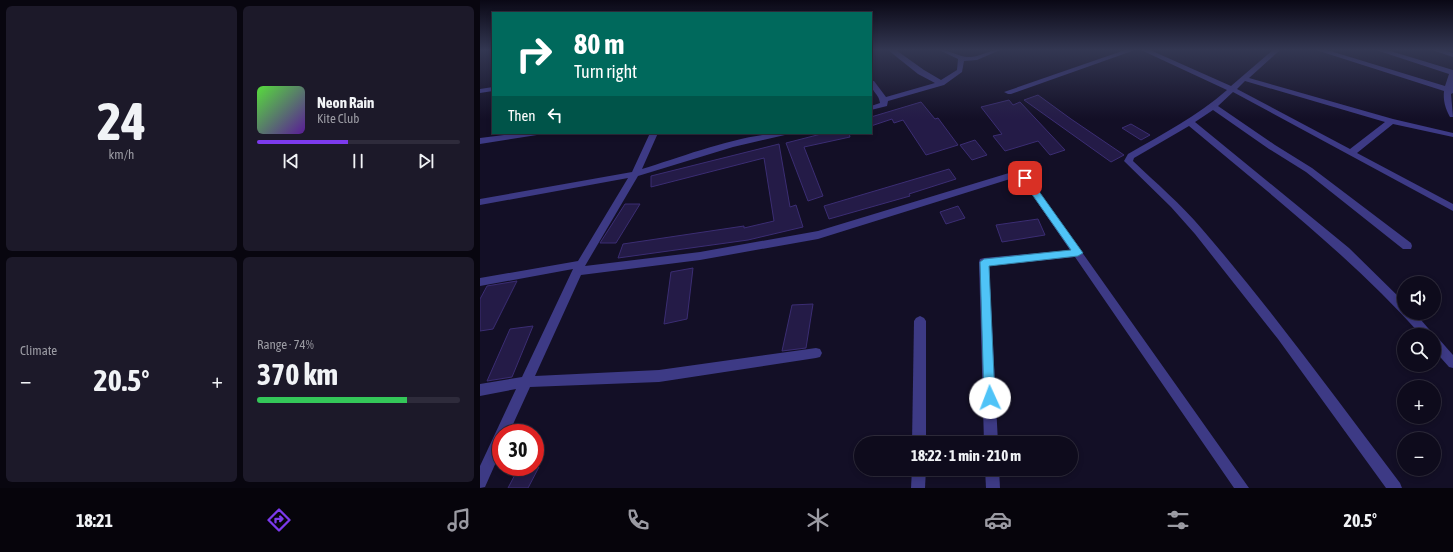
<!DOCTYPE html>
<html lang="en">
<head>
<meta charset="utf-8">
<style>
  :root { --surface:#0e0b1c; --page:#1c1929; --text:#f1f3f6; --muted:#9b9ba3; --line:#2e2b3b; --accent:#7c3aed }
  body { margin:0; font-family:"Asap Condensed",sans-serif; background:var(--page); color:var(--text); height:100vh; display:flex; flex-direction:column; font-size:15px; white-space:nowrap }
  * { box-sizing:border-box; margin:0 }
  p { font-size:13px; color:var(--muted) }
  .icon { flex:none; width:22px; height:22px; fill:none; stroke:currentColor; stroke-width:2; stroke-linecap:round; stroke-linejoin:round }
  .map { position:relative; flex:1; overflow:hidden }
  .details { display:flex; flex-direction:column; gap:6px; padding:6px; background:#08060f; width:480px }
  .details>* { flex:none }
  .hud { position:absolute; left:12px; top:12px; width:380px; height:122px; border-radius:0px; box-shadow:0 2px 6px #0003,0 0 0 1px var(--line); background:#00695c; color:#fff; overflow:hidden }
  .tools { position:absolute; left:917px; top:276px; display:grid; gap:8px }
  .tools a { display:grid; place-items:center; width:44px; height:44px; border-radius:50%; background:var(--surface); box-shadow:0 2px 6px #0003,0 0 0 1px var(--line); font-size:20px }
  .speed { position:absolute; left:12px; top:424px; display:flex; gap:8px; font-size:20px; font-weight:700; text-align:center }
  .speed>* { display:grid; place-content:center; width:52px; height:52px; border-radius:50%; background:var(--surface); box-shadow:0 2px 6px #0003,0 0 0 1px var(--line); line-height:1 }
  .speed .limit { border:6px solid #d22; background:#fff; color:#111 }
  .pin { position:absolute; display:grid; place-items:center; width:34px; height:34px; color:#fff; margin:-17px; border-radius:8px; box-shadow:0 2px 6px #0006 }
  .me { position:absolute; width:44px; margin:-22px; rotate:358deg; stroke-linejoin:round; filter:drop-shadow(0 0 3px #0008) }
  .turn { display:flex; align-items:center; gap:14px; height:84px; padding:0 16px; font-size:18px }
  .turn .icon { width:52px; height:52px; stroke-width:2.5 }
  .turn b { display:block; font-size:28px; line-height:34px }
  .then { display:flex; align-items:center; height:38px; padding:0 16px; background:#0003; gap:8px; font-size:15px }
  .big { font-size:30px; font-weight:700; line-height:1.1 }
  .details .tile { flex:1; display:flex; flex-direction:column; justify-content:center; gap:6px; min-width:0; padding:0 14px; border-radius:6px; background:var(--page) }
  .details .dial { align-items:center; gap:0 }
  .dial b { font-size:52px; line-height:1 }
  .song { display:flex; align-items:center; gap:12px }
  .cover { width:48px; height:48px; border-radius:6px; background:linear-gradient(135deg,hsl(110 70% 55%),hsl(270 70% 35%)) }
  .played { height:4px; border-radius:2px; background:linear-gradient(90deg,var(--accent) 45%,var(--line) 45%) }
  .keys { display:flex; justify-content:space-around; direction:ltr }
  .heat { display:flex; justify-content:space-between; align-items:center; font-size:22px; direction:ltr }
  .charge { height:6px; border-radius:3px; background:linear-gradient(90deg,#34c759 74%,var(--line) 0) }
  .details .tiles { flex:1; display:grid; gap:6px; grid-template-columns:repeat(2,1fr) }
  .trip { position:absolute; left:374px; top:436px; width:224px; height:40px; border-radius:20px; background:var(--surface); box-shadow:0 2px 6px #0003,0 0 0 1px var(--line); font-weight:700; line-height:40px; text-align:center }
  .tabs { display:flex; height:64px; justify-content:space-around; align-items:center; background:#06040b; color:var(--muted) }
  .tabs .icon { width:28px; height:28px }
  .tabs .active { color:var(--accent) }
  .tabs b { font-size:18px; color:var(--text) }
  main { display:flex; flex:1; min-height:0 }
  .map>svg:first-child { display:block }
  .building { fill:#241b47; stroke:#3b2d73 }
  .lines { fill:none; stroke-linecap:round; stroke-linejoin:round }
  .minor { fill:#3d3a85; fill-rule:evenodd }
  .route { fill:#4fc3f7; stroke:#337fa1 }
</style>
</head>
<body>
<main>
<section class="details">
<div class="tiles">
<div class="tile dial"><b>24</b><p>km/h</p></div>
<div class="tile">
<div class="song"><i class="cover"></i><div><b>Neon Rain</b><p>Kite Club</p></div></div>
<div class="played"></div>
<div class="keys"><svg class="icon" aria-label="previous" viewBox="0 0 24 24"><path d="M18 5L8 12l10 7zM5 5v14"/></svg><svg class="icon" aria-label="pause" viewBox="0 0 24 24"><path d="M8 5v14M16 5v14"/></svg><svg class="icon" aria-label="next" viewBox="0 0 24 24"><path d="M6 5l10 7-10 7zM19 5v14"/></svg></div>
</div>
<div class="tile"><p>Climate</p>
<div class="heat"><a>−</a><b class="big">20.5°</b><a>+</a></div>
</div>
<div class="tile"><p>Range · 74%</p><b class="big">370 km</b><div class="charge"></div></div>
</div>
</section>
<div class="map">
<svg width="973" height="488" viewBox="0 0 973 488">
  <rect width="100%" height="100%" fill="#130f26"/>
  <g class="building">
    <path d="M 558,95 L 591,119 L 644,155 L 631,162 L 544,100 Z"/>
    <path d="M 529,100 L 533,105 L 540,102 L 585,150 L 570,155 L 558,141 L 525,151 L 513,136 L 522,134 L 501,107 Z"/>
    <path d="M 441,102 L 455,119 L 458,118 L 478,145 L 446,155 L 423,120 L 414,123 L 412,119 L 391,126 L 391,117 Z"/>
    <path d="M 651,124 L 670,135 L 661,140 L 642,128 Z"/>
    <path d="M 345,133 L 369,133 L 370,137 L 324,147 L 343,196 L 328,201 L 306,143 Z"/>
    <path d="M 495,140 L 507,155 L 492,160 L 480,145 Z"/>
    <path d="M 299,144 L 310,207 L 316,205 L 323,227 L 268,240 L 138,258 L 143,244 L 264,226 L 264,228 L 294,221 L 284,158 L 171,187 L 171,176 Z"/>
    <path d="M 469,169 L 476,179 L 429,194 L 430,196 L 349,219 L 344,206 Z"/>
    <path d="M 145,204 L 160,204 L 136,243 L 120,243 Z"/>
    <path d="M 478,206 L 485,218 L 466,224 L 460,212 Z"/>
    <path d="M 558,219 L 565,235 L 522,242 L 516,225 Z"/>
    <path d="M 213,268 L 207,319 L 184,324 L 191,272 Z"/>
    <path d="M 37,281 L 13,329 L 0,331 L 0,299 L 7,286 Z"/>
    <path d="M 333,304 L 326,348 L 302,351 L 312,305 Z"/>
    <path d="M 53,326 L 32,377 L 7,381 L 30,329 Z"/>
    <path d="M 39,467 L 59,467 L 48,488 L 28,488 Z"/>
  </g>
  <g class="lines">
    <g class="minor">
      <path d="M 408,50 L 416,50 L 444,70 L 461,80 L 477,70 L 478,59 L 459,50 C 470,50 479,57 489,57 C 500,57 508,50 520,50 L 497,60 L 484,61 L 482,72 L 464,85 L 408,101 L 407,106 L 391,110 L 391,106 L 400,103 C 399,93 391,93 391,81 L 394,81 L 406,97 L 455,83 L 438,74 Z"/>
      <path d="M 645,50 L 655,50 L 531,94 L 528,94 L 524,92 Z"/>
      <path d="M 661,50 L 670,50 L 751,86 L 793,50 L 800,50 L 769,78 L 913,119 L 973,133 L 973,137 L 913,124 L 877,153 L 973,204 L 973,211 L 753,92 L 738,106 L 795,145 L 832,168 L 931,243 L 932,246 L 931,249 L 923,249 L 826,172 L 789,149 L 733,110 L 715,122 L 869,248 L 924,302 L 924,313 L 935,313 L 954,335 L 941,335 C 872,258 789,193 709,126 L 654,158 L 653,161 C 676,183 701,204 722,229 C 792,310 855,397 920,483 L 922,488 L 906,488 L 798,339 L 715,234 L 691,207 L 644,161 L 648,154 C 683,134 717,116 747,90 ZM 765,81 L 905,122 L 870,149 L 757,89 Z"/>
      <path d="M 836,50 L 847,50 L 965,86 L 969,74 L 896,50 L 907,50 L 973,70 L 973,93 L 971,94 L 973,117 L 970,117 C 965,108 963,100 964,91 Z"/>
      <path d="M 952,50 L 963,50 L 973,53 L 973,57 Z"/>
      <path d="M 13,87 L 13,91 L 0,93 L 0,89 Z"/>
      <path d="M 39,133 L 61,133 L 57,135 L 0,144 L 0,138 Z"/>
      <path d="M 170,133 L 178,133 L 162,169 C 204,156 263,133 306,133 L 305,135 L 253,147 L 158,176 L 105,266 L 220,252 L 338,231 L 529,173 L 538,172 L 548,176 L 769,488 L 754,488 L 595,257 L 509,266 L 518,443 L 504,443 L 499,262 L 500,259 L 504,258 L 590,250 L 542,180 L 537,178 L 530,179 L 338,239 L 220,260 L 101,275 L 55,376 L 179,370 L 336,348 L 340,349 L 342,353 L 340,357 L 336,358 L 179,382 L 50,387 L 29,433 L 21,433 L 21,451 L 5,487 L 0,488 L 0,466 L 36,389 L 0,396 L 0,384 L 42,377 L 93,269 L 0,286 L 0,278 L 98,261 L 148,178 L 0,205 L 0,199 L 152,172 Z"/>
      <path d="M 440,316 L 444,318 L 446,321 L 446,443 L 432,443 L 434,321 L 436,318 Z"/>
      <path d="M 954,337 L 958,338 L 973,355 L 973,368 L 969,367 L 954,350 Z"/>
      <path d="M 432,469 L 446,469 L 445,488 L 431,488 Z"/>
      <path d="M 505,469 L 519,469 L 520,488 L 506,488 Z"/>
    </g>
  </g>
  <linearGradient id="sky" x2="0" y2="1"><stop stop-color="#0a0815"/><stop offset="0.42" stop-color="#333752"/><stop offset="1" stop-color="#333752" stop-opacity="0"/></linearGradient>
  <rect width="973" height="119" fill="url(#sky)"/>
  <path class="route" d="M 542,176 L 548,176 L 603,253 L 598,256 L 509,266 L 515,398 L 514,402 L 510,403 L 505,402 L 504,398 L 500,262 L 504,259 L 591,250 L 542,180 Z"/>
</svg>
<div class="tools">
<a><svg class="icon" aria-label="sound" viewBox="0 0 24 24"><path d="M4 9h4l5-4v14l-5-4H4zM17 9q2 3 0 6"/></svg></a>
<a><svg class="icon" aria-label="search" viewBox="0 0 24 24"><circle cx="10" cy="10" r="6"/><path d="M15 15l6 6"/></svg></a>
<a>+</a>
<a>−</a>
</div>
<div class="speed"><div class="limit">30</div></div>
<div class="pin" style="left:545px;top:178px;background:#d93025"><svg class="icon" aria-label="arrive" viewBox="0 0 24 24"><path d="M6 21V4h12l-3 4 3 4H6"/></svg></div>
<svg class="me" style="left:510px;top:398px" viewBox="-20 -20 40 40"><circle r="19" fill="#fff"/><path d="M0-13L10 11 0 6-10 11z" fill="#4fc3f7"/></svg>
<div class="trip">18:22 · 1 min · 210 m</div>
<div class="hud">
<div class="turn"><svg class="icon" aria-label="right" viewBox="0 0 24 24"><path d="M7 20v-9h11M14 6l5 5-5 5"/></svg><div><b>80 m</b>Turn right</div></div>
<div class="then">Then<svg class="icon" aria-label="left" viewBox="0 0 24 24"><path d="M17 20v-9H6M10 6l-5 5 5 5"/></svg></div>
</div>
</div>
</main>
<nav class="tabs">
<b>18:21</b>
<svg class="icon active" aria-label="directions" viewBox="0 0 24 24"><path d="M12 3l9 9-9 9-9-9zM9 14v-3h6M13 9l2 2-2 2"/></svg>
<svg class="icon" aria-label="music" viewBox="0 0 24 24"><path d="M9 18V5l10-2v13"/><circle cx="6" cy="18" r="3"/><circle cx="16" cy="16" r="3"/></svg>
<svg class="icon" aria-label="phone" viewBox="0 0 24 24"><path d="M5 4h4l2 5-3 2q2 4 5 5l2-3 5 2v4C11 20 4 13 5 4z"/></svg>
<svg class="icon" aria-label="climate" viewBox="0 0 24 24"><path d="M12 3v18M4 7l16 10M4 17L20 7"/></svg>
<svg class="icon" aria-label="car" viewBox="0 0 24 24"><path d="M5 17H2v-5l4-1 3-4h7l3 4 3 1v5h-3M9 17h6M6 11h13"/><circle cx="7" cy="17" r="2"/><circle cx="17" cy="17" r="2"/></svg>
<svg class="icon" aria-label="filters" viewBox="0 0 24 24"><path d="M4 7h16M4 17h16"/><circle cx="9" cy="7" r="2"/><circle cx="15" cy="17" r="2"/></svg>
<b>20.5°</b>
</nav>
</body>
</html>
